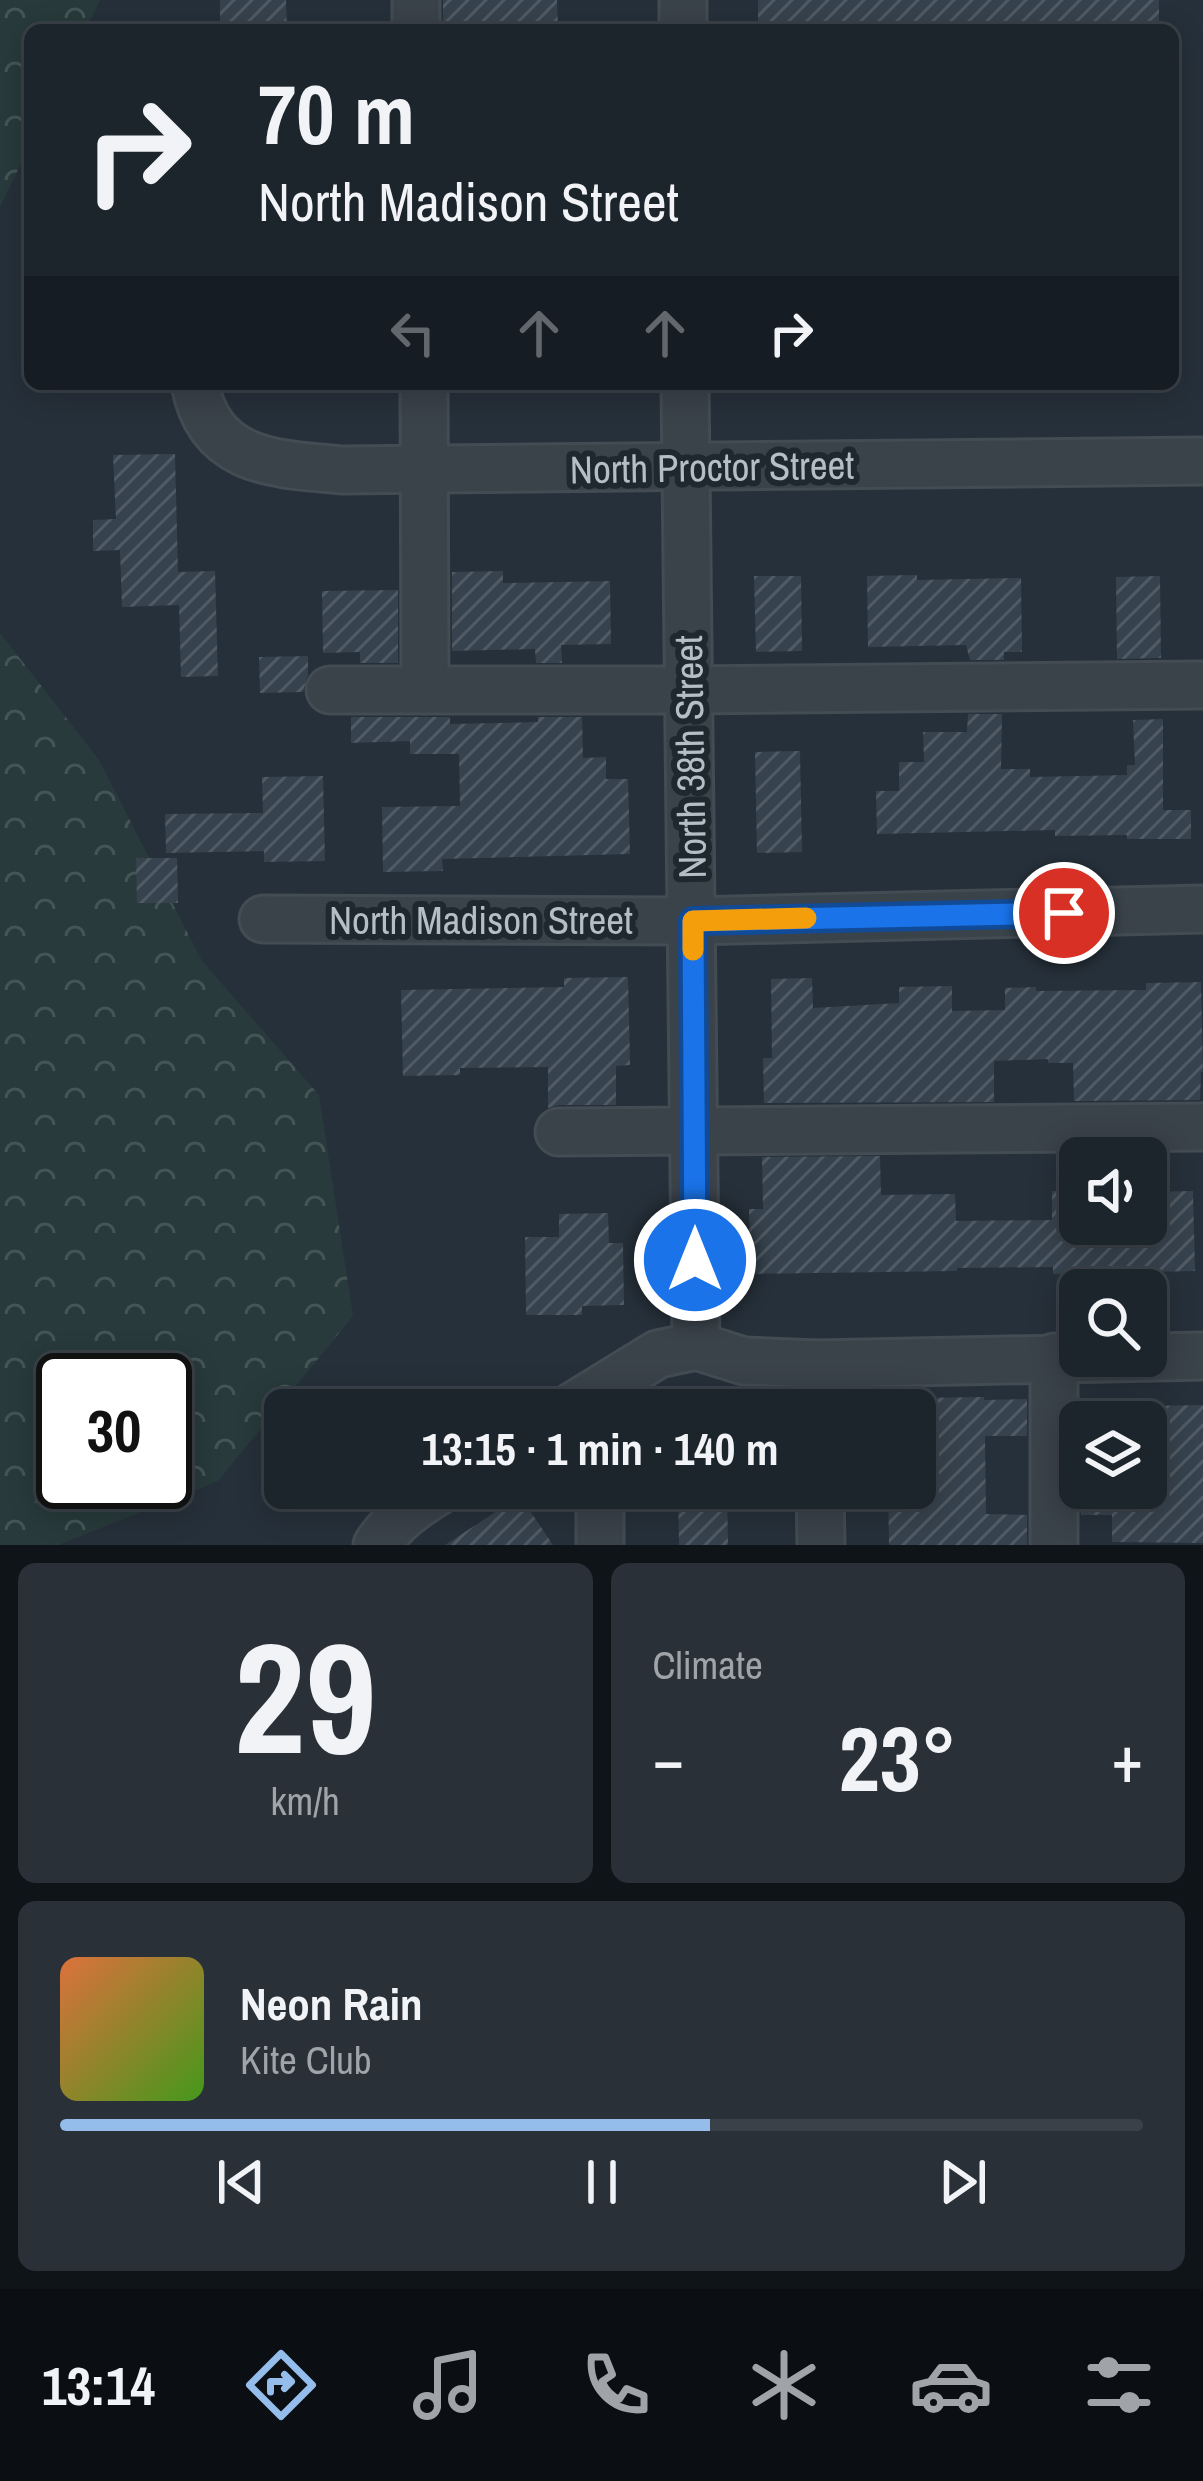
<!DOCTYPE html>
<html lang="en">
<head>
<meta charset="utf-8">
<style>
  :root { --surface:#1c242c; --page:#293038; --text:#f1f3f6; --muted:#a0a4a9; --line:#3a4148; --accent:#95bdeb }
  body { margin:0; font-family:"Archivo Narrow",sans-serif; background:var(--page); color:var(--text); height:100vh; display:flex; flex-direction:column; font-size:45px; white-space:nowrap }
  * { box-sizing:border-box; margin:0 }
  p { font-size:39px; color:var(--muted) }
  .icon { flex:none; width:66px; height:66px; fill:none; stroke:currentColor; stroke-width:2; stroke-linecap:round; stroke-linejoin:round }
  .map { position:relative; height:1545px; overflow:hidden }
  .drawer { display:flex; flex-direction:column; gap:18px; padding:18px; background:#0f1418; flex:1 }
  .drawer>* { flex:none }
  .banner { position:absolute; left:24px; top:24px; width:1155px; height:366px; border-radius:18px; box-shadow:0 6px 30px #0003,0 0 0 3px var(--line); background:#1c242c; color:var(--text); overflow:hidden }
  .buttons { position:absolute; left:1059px; top:1137px; display:grid; gap:24px }
  .buttons a { display:grid; place-items:center; width:108px; height:108px; border-radius:18px; background:var(--surface); box-shadow:0 6px 30px #0003,0 0 0 3px var(--line); font-size:60px }
  .speed { position:absolute; left:36px; top:1353px; display:flex; gap:24px; font-size:60px; font-weight:700; text-align:center }
  .speed>* { display:grid; place-content:center; width:156px; height:156px; border-radius:50%; background:var(--surface); box-shadow:0 6px 30px #0003,0 0 0 3px var(--line); line-height:1 }
  .speed .limit { border:6px solid #111; border-radius:18px; background:#fff; color:#111 }
  .pin { position:absolute; display:grid; place-items:center; width:102px; height:102px; color:#fff; margin:-51px; border:6px solid #fff; border-radius:50%; box-shadow:0 3px 12px #0007 }
  .me { position:absolute; width:132px; margin:-66px; rotate:0deg; stroke-linejoin:round; filter:drop-shadow(0 0 9px #0008) }
  .turn { display:flex; align-items:center; gap:42px; height:252px; padding:0 36px; font-size:54px }
  .turn .icon { width:156px; height:156px; stroke-width:2.5 }
  .turn b { display:block; font-size:84px; line-height:102px }
  .lanes { display:flex; align-items:center; height:114px; padding:0 36px; background:#0003; justify-content:center; gap:60px; direction:ltr }
  .lanes .off { opacity:.35 }
  .big { font-size:90px; font-weight:800; line-height:1.1 }
  .drawer .card { flex:1; display:flex; flex-direction:column; justify-content:center; gap:18px; min-width:0; padding:0 42px; border-radius:18px; background:var(--page) }
  .drawer .dial { align-items:center; gap:0 }
  .dial b { font-size:156px; line-height:1 }
  .song { display:flex; align-items:center; gap:36px }
  .cover { width:144px; height:144px; border-radius:18px; background:linear-gradient(135deg,hsl(20 70% 55%),hsl(100 70% 35%)) }
  .played { height:12px; border-radius:6px; background:linear-gradient(90deg,var(--accent) 60%,var(--line) 60%) }
  .keys { display:flex; justify-content:space-around; direction:ltr }
  .heat { display:flex; justify-content:space-between; align-items:center; font-size:66px; direction:ltr }
  .drawer .tiles { flex:1; display:grid; gap:18px; grid-template-columns:1fr 1fr }
  .card:last-child { grid-column:span 2 }
  .trip { position:absolute; left:264px; top:1389px; width:672px; height:120px; border-radius:18px; background:var(--surface); box-shadow:0 6px 30px #0003,0 0 0 3px var(--line); font-weight:800; line-height:120px; text-align:center }
  .dock { display:flex; height:192px; justify-content:space-around; align-items:center; background:#0b0e12; color:var(--muted) }
  .dock .icon { width:84px; height:84px }
  .dock .active { color:var(--accent) }
  .dock b { font-size:54px; color:var(--text) }
  .map>svg:first-child { display:block }
  .forest { fill:url(#forest-crowns); fill-rule:evenodd }
  .building { fill:url(#building-hatch) }
  .lines { fill:none; stroke-linecap:round; stroke-linejoin:round }
  .minor-casing { stroke:#434b53; stroke-width:51 }
  .minor { stroke:#3a424a; stroke-width:45 }
  .route-casing { stroke:#114b97; stroke-width:30 }
  .route { stroke:#1a73e8; stroke-width:21 }
  .slow { stroke:#f59e0b; stroke-width:21 }
  .labels { text-anchor:middle; stroke-width:12; stroke-linejoin:round; paint-order:stroke }
  .street-label { font-size:39px; fill:#b5bdc6; stroke:#1f272f }
</style>
</head>
<body>
<div class="map">
<svg width="1203" height="1545" viewBox="0 0 1203 1545">
  <defs>
    <pattern id="forest-crowns" width="20" height="18" patternUnits="userSpaceOnUse" patternTransform="scale(3)"><rect width="20" height="18" fill="#283a3b"/><path d="M2 6a3 3 0 1 1 6 0M12 15a3 3 0 1 1 6 0" fill="none" stroke="#455556"/></pattern>
    <pattern id="building-hatch" width="6" height="6" patternUnits="userSpaceOnUse" patternTransform="scale(3)"><rect width="6" height="6" fill="#36424d"/><path d="M-1 1l2-2M0 6l6-6M5 7l2-2" fill="none" stroke="#515b65"/></pattern>
  </defs>
  <rect width="100%" height="100%" fill="#26303a"/>
  <g class="forest">
    <path d="M 0,0 L 100,0 L 85,30 L 30,30 L 30,145 L 0,207 Z"/>
    <path d="M 0,633 L 99,760 L 202,961 L 319,1095 L 353,1316 L 218,1481 L 58,1545 L 0,1545 ZM 63,1380 L 165,1380 L 165,1482 L 63,1482 Z"/>
  </g>
  <g class="building">
    <path d="M 220,0 L 286,0 L 287,30 L 220,30 Z"/>
    <path d="M 443,0 L 557,0 L 558,25 L 474,26 L 474,30 L 443,30 Z"/>
    <rect x="758" y="0" width="401" height="30"/>
    <path d="M 175,454 L 178,572 L 215,571 L 218,676 L 181,677 L 179,605 L 122,607 L 120,550 L 93,551 L 93,520 L 116,519 L 113,455 Z"/>
    <path d="M 503,571 L 503,583 L 610,581 L 611,644 L 561,645 L 562,663 L 536,663 L 535,649 L 452,651 L 452,572 Z"/>
    <path d="M 917,575 L 917,580 L 1021,578 L 1022,652 L 1004,652 L 1004,660 L 970,660 L 966,645 L 868,647 L 867,576 Z"/>
    <path d="M 754,576 L 801,576 L 802,651 L 756,652 Z"/>
    <path d="M 1160,576 L 1161,658 L 1117,659 L 1116,577 Z"/>
    <path d="M 398,590 L 398,663 L 360,663 L 360,652 L 323,653 L 322,591 Z"/>
    <path d="M 308,656 L 308,674 L 303,692 L 260,693 L 259,657 Z"/>
    <path d="M 968,714 L 1002,714 L 1001,769 L 1030,769 L 1030,777 L 1127,775 L 1127,765 L 1135,765 L 1133,720 L 1163,719 L 1163,810 L 1191,810 L 1191,839 L 1127,839 L 1127,835 L 1055,836 L 1055,830 L 877,834 L 876,791 L 899,791 L 899,762 L 924,762 L 923,732 L 967,732 Z"/>
    <path d="M 351,717 L 450,717 L 450,724 L 538,722 L 538,717 L 582,717 L 583,758 L 606,757 L 606,779 L 628,779 L 630,854 L 442,859 L 443,871 L 383,872 L 382,807 L 460,806 L 459,754 L 410,754 L 410,741 L 351,743 Z"/>
    <path d="M 800,751 L 802,852 L 757,853 L 755,752 Z"/>
    <path d="M 323,776 L 325,861 L 264,862 L 264,851 L 166,853 L 165,814 L 263,813 L 262,777 Z"/>
    <path d="M 136,858 L 177,858 L 178,903 L 137,903 Z"/>
    <path d="M 628,977 L 630,1065 L 616,1066 L 616,1105 L 559,1105 L 548,1108 L 548,1067 L 460,1068 L 460,1075 L 403,1076 L 401,990 L 564,987 L 564,978 Z"/>
    <path d="M 812,978 L 813,1008 L 899,1003 L 899,987 L 952,986 L 952,1011 L 1005,1010 L 1005,988 L 1036,987 L 1036,991 L 1146,990 L 1146,983 L 1201,982 L 1203,1072 L 1201,1072 L 1200,1100 L 1074,1101 L 1073,1063 L 1048,1063 L 1048,1059 L 994,1061 L 994,1102 L 764,1103 L 763,1058 L 772,1058 L 771,979 Z"/>
    <path d="M 880,1156 L 881,1195 L 955,1194 L 956,1221 L 1052,1220 L 1052,1191 L 1080,1190 L 1080,1224 L 1146,1224 L 1146,1192 L 1193,1191 L 1195,1271 L 1053,1274 L 1053,1267 L 957,1268 L 957,1271 L 750,1274 L 749,1209 L 763,1209 L 762,1157 Z"/>
    <path d="M 608,1213 L 609,1243 L 623,1243 L 624,1305 L 582,1306 L 582,1315 L 526,1315 L 525,1237 L 559,1237 L 559,1214 Z"/>
    <path d="M 984,1397 L 984,1400 L 1027,1399 L 1027,1436 L 985,1436 L 986,1514 L 1027,1515 L 1027,1545 L 889,1545 L 888,1488 L 915,1488 L 915,1398 Z"/>
    <path d="M 1203,1405 L 1203,1543 L 1112,1542 L 1112,1515 L 1081,1515 L 1081,1488 L 1146,1488 L 1146,1406 Z"/>
    <path d="M 678,1488 L 727,1488 L 728,1545 L 679,1545 Z"/>
    <path d="M 520,1496 L 553,1545 L 445,1545 Z"/>
  </g>
  <g class="lines">
    <defs>
      <g id="minor">
        <path d="M 416,0 L 416,30"/>
        <path d="M 683,0 L 683,30"/>
        <path d="M 195,384 C 210,464 276,464 343,470 L 1203,461"/>
        <path d="M 424,384 L 425,690"/>
        <path d="M 685,384 L 696,1346"/>
        <path d="M 330,690 L 687,690 L 1203,685"/>
        <path d="M 263,919 L 693,921 L 1203,909"/>
        <path d="M 559,1132 L 1203,1127"/>
        <path d="M 1054,1357 L 1054,1545"/>
        <path d="M 818,1364 L 819,1410"/>
        <path d="M 567,1410 L 658,1354 L 696,1346 L 744,1361 L 818,1364 L 1203,1356"/>
        <path d="M 600,1488 L 600,1545"/>
        <path d="M 820,1488 L 821,1545"/>
        <path d="M 377,1545 C 394,1519 417,1504 443,1488"/>
      </g>
    </defs>
    <use href="#minor" class="minor-casing"/>
    <use href="#minor" class="minor"/>
  </g>
  <g class="lines">
    <defs>
      <path id="route" d="M 695,1260 L 693,921 L 1064,913"/>
    </defs>
    <use href="#route" class="route-casing"/>
    <use href="#route" class="route"/>
    <path class="slow" d="M 693,950 L 693,921 L 806,918"/>
  </g>
  <g class="labels">
    <g class="street-label">
      <text transform="translate(712 467) rotate(-1)" y="14">North Proctor Street</text>
      <text transform="translate(690 757) rotate(-91)" y="14">North 38th Street</text>
      <text x="481" y="934">North Madison Street</text>
    </g>
  </g>
</svg>
<div class="buttons">
<a><svg class="icon" aria-label="sound" viewBox="0 0 24 24"><path d="M4 9h4l5-4v14l-5-4H4zM17 9q2 3 0 6"/></svg></a>
<a><svg class="icon" aria-label="search" viewBox="0 0 24 24"><circle cx="10" cy="10" r="6"/><path d="M15 15l6 6"/></svg></a>
<a><svg class="icon" aria-label="layers" viewBox="0 0 24 24"><path d="M12 4l9 5-9 5-9-5zM3 14l9 5 9-5"/></svg></a>
</div>
<div class="speed"><div class="limit">30</div></div>
<div class="pin" style="left:1064px;top:913px;background:#d93025"><svg class="icon" aria-label="arrive" viewBox="0 0 24 24"><path d="M6 21V4h12l-3 4 3 4H6"/></svg></div>
<svg class="me" style="left:695px;top:1260px" viewBox="-20 -20 40 40"><circle r="17" fill="#1a73e8" stroke="#fff" stroke-width="3"/><path d="M0-11L8 9 0 5-8 9z" fill="#fff"/></svg>
<div class="trip">13:15 · 1 min · 140 m</div>
<div class="banner">
<div class="turn"><svg class="icon" aria-label="right" viewBox="0 0 24 24"><path d="M7 20v-9h11M14 6l5 5-5 5"/></svg><div><b>70 m</b>North Madison Street</div></div>
<div class="lanes"><svg class="icon off" aria-label="left" viewBox="0 0 24 24"><path d="M17 20v-9H6M10 6l-5 5 5 5"/></svg><svg class="icon off" aria-label="ahead" viewBox="0 0 24 24"><path d="M12 20V5M6 11l6-6 6 6"/></svg><svg class="icon off" aria-label="ahead" viewBox="0 0 24 24"><path d="M12 20V5M6 11l6-6 6 6"/></svg><svg class="icon" aria-label="right" viewBox="0 0 24 24"><path d="M7 20v-9h11M14 6l5 5-5 5"/></svg></div>
</div>
</div>
<section class="drawer">
<div class="tiles">
<div class="card dial"><b>29</b><p>km/h</p></div>
<div class="card"><p>Climate</p>
<div class="heat"><a>−</a><b class="big">23°</b><a>+</a></div>
</div>
<div class="card">
<div class="song"><i class="cover"></i><div><b>Neon Rain</b><p>Kite Club</p></div></div>
<div class="played"></div>
<div class="keys"><svg class="icon" aria-label="previous" viewBox="0 0 24 24"><path d="M18 5L8 12l10 7zM5 5v14"/></svg><svg class="icon" aria-label="pause" viewBox="0 0 24 24"><path d="M8 5v14M16 5v14"/></svg><svg class="icon" aria-label="next" viewBox="0 0 24 24"><path d="M6 5l10 7-10 7zM19 5v14"/></svg></div>
</div>
</div>
</section>
<nav class="dock">
<b>13:14</b>
<svg class="icon active" aria-label="directions" viewBox="0 0 24 24"><path d="M12 3l9 9-9 9-9-9zM9 14v-3h6M13 9l2 2-2 2"/></svg>
<svg class="icon" aria-label="music" viewBox="0 0 24 24"><path d="M9 18V5l10-2v13"/><circle cx="6" cy="18" r="3"/><circle cx="16" cy="16" r="3"/></svg>
<svg class="icon" aria-label="phone" viewBox="0 0 24 24"><path d="M5 4h4l2 5-3 2q2 4 5 5l2-3 5 2v4C11 20 4 13 5 4z"/></svg>
<svg class="icon" aria-label="climate" viewBox="0 0 24 24"><path d="M12 3v18M4 7l16 10M4 17L20 7"/></svg>
<svg class="icon" aria-label="car" viewBox="0 0 24 24"><path d="M5 17H2v-5l4-1 3-4h7l3 4 3 1v5h-3M9 17h6M6 11h13"/><circle cx="7" cy="17" r="2"/><circle cx="17" cy="17" r="2"/></svg>
<svg class="icon" aria-label="filters" viewBox="0 0 24 24"><path d="M4 7h16M4 17h16"/><circle cx="9" cy="7" r="2"/><circle cx="15" cy="17" r="2"/></svg>
</nav>
</body>
</html>
